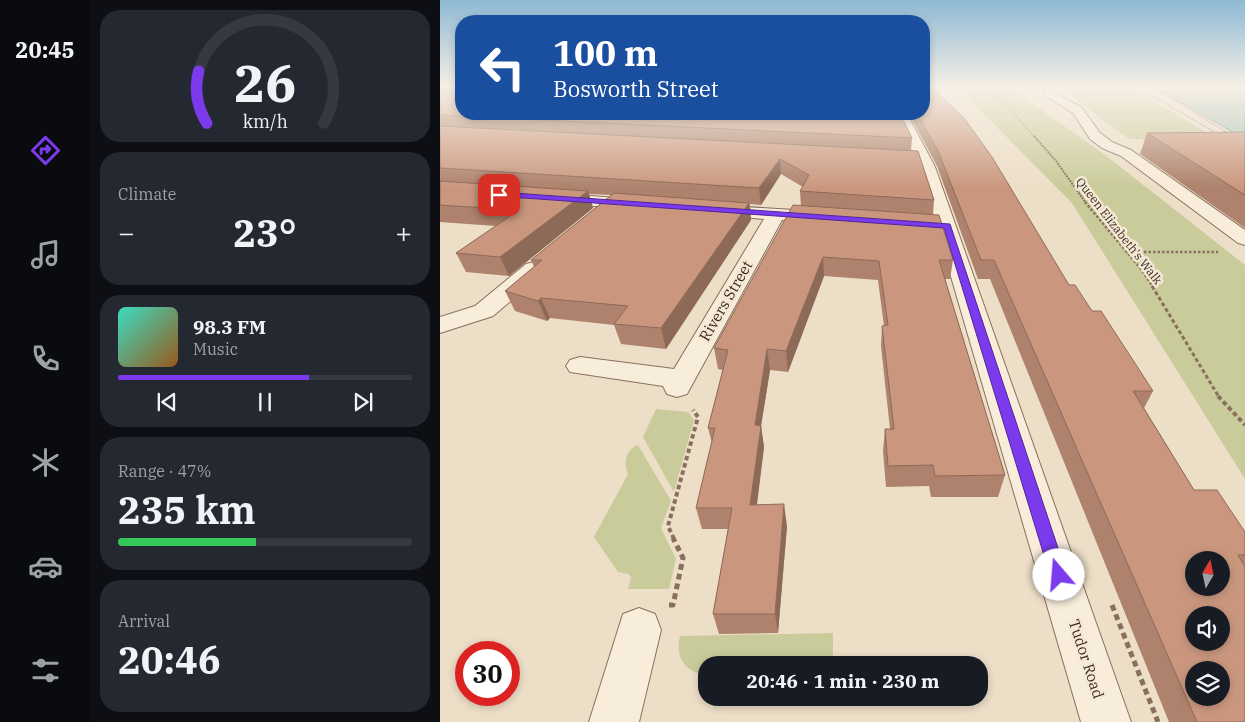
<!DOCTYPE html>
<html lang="en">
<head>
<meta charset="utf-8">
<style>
  :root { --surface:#171b24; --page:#242831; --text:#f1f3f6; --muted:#9ea1a6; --line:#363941; --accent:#7c3aed }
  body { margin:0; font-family:"IBM Plex Serif",serif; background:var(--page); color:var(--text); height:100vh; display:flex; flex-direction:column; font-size:19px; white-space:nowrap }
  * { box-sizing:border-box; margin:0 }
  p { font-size:16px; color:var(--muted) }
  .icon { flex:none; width:28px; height:28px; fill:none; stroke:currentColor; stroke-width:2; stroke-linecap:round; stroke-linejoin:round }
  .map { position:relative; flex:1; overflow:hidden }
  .details { display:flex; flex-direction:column; gap:10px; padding:10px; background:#0d0f14; width:350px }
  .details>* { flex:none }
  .banner { position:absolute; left:15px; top:15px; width:475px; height:105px; border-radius:20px; box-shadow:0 2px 8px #0003; background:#1a4fa0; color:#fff; overflow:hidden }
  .needle { width:32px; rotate:9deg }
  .tools { position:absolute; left:745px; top:551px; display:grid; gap:10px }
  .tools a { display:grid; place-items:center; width:45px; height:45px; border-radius:50%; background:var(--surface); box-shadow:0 2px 8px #0003; font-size:25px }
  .speed { position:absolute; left:15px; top:641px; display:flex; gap:10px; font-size:25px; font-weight:700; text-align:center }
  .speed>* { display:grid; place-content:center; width:65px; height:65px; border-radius:50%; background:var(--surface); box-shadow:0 2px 8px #0003; line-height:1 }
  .speed .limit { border:8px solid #d22; background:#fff; color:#111 }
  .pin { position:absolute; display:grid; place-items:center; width:42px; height:42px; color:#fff; margin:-21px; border-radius:10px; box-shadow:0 2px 8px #0006 }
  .me { position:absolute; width:55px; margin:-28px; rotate:342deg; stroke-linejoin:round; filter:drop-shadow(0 0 4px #0008) }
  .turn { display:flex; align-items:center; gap:18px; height:105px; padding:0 15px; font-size:22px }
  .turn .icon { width:65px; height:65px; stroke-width:2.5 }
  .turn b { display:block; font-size:35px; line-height:42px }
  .big { font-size:38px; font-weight:700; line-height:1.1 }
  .details .widget { flex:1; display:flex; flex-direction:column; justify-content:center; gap:8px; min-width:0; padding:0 18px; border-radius:20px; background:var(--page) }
  .details .dial { align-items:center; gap:0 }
  .dial svg { height:130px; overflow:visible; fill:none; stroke:var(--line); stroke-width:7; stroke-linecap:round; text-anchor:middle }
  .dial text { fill:var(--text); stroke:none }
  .song { display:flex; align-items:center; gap:15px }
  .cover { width:60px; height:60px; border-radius:8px; background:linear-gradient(135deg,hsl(170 70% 55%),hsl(30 70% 35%)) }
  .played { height:5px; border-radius:2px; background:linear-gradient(90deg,var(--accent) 65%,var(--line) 65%) }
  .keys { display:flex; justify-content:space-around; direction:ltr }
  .heat { display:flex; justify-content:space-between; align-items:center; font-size:28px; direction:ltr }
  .charge { height:8px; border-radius:4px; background:linear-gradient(90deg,#34c759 47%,var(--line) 0) }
  .trip { position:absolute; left:258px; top:656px; width:290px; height:50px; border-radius:20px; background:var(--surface); box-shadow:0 2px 8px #0003; font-weight:700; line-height:50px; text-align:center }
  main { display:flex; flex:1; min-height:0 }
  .tab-bar { display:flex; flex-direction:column; width:90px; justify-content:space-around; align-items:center; background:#090b0e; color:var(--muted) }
  .tab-bar .icon { width:35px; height:35px }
  .tab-bar .on { color:var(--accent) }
  .tab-bar b { font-size:22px; color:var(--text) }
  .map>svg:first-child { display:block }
  .green { fill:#cacb9b }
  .water { fill:#a8c1b7; stroke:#6f8f84 }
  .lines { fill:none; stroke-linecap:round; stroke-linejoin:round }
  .minor-casing { stroke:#88705d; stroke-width:2 }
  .path-far5 { stroke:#88705d; stroke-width:1; stroke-dasharray:2 1; stroke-linecap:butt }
  .path-far4 { stroke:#88705d; stroke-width:2; stroke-dasharray:2 1; stroke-linecap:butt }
  .path-far3 { stroke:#88705d; stroke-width:2.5; stroke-dasharray:2.5 2; stroke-linecap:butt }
  .path-far2 { stroke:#88705d; stroke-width:3; stroke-dasharray:4 2.5; stroke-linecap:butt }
  .path-far1 { stroke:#88705d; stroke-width:4; stroke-dasharray:4.5 3; stroke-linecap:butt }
  .path { stroke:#88705d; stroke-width:5; stroke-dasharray:6 4; stroke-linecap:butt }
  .minor { fill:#f8ecda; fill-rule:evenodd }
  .wall { fill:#ae826c }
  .shaded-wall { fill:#8d6a58 }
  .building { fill:#ca977e; stroke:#8d6a58; fill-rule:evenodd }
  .route { fill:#7c3aed; stroke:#51269a }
  .labels { text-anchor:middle; stroke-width:5; stroke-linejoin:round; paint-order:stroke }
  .far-street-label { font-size:12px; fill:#392a20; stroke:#f5e9d6 }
  .street-label { font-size:15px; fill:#392a20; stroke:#f5e9d6 }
</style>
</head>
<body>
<main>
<nav class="tab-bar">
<b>20:45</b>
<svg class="icon on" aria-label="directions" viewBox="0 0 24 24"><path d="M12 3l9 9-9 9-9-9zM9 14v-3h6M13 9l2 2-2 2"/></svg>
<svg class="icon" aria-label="music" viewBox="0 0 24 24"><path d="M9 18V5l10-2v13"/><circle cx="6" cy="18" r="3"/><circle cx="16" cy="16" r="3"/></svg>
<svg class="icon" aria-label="phone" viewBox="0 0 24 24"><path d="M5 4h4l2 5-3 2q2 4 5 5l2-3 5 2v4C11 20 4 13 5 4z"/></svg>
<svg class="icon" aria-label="climate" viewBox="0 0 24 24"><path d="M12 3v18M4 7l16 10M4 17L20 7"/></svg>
<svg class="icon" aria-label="car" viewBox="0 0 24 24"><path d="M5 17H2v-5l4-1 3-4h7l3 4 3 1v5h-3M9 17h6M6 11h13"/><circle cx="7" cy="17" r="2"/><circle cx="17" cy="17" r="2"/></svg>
<svg class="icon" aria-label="filters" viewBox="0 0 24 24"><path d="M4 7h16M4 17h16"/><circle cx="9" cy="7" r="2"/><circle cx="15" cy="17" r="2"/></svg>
</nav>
<section class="details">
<div class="widget dial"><svg viewBox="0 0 100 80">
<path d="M14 69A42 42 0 1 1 86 69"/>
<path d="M14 69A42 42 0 0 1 9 37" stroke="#7c3aed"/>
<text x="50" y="56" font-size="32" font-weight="700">26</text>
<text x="50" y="72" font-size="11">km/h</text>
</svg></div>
<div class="widget"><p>Climate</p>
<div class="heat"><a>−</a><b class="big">23°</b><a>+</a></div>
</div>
<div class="widget">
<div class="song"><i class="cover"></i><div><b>98.3 FM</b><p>Music</p></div></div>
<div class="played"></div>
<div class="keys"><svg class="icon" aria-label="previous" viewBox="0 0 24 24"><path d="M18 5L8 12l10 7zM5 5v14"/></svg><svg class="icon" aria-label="pause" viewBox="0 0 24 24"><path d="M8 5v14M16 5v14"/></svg><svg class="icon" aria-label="next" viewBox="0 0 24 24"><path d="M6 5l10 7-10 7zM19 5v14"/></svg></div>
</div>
<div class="widget"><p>Range · 47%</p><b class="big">235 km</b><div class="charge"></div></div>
<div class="widget"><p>Arrival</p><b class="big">20:46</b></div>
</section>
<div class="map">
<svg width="805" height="722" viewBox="0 0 805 722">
  <rect width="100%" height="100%" fill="#eddec7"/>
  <g class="green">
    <path d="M 517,87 L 579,87 L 580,95 L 664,154 L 805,265 L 805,479 L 632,203 Z"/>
    <path d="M 695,90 L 778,139 L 689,139 L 625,91 Z"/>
    <path d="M 216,409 L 248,412 L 254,420 L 234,492 L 203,437 Z"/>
    <path d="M 198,445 L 231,501 L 221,528 L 236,559 L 229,589 L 188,589 L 191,578 L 189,574 L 178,572 L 154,537 L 188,474 C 183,463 186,449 198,445 Z"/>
    <path d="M 393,633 L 393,665 L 266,665 L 266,675 C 245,672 235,658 240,636 Z"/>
  </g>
  <path class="water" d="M 711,87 L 805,87 L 805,139 L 724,93 Z"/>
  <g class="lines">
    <defs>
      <g id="minor">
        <path d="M 608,90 L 641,107 L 660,133 L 672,142 L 691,150 L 805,230 L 805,245 L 798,243 L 681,156 L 662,148 L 650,139 L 633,113 L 604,95 L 603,93 L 604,91 Z"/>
        <path d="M 455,114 L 467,114 L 495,167 L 691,722 L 641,722 L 479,167 Z"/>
        <path d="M 114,193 L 201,200 L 207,201 L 210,205 L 207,209 L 201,210 L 108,202 L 105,198 L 108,194 Z"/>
        <path d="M 274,205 L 386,212 L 393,214 L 395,218 L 393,222 L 386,224 L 342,220 L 247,394 L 237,397 L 227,394 L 223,386 L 130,372 L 126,366 L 130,360 L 140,357 L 234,369 L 324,219 L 268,214 L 265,210 L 268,206 Z"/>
        <path d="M 94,262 L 102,264 L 105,269 L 102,274 L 53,316 L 0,333 L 0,317 L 35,306 L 86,264 Z"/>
        <path d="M 199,608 L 215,614 L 221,630 L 199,722 L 149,722 L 183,614 Z"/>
      </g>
    </defs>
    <use href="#minor" class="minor-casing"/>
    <g class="path-far5">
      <path d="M 540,87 C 563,98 579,119 595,138"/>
      <path d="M 697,87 L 778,134"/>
      <path d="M 723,93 L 788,133"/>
      <path d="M 710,94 L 723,93 L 740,87"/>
    </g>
    <path class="path-far4" d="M 594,136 L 616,161 L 646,203"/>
    <g class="path-far3">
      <path d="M 645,202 L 701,269 L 713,287"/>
      <path d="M 686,252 L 778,252"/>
    </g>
    <path class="path-far2" d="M 712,286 L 779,397"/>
    <g class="path-far1">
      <path d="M 778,396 L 805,425"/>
      <path d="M 234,539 L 228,526 L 258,417 L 253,410"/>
    </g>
    <g class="path">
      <path d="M 229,605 L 233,605 L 243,558 L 233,538"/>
      <path d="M 672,605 L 718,722"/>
    </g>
    <use href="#minor" class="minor"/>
  </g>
  <g class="wall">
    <path d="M 0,87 L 472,138 L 471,150 L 494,200 L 493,215 L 513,260 L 510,279 L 505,279 L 565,475 L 558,497 L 491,497 L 489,486 L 446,487 L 443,451 L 445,429 L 450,429 L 441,346 L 442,326 L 444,326 L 438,280 L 384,276 L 348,372 L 330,370 L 321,426 L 324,447 L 317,505 L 347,526 L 338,633 L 279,634 L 273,614 L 288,529 L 262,529 L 256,508 L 272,443 L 268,428 L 283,370 L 278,369 L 274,348 L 361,206 L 360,191 L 363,187 L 341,174 L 321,205 L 310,204 L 311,220 L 226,349 L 181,344 L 174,325 L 110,318 L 107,321 L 75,311 L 65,291 L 94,267 L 91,260 L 171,195 L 149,194 L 153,208 L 69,276 L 26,272 L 16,253 L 56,226 L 0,222 Z"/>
    <path d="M 484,87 L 501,93 L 500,96 L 629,285 L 652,311 L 713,391 L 704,408 L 754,490 L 805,532 L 805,722 L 729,722 L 550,279 L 538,279 L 497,166 L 469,114 L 484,114 Z"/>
    <path d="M 805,132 L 805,228 L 700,154 L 707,133 Z"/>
  </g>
  <g class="shaded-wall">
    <path d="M 0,87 L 18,87 L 20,91 L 0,98 Z"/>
    <path d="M 340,159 L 341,174 L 321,205 L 319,188 Z"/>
    <path d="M 148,191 L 153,208 L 69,276 L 60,257 Z"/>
    <path d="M 309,203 L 311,220 L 226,349 L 221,328 Z"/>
    <path d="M 383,257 L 384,276 L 348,372 L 346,351 Z"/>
    <path d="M 101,298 L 110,318 L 107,321 L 98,301 Z"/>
    <path d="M 327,349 L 330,370 L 321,426 L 324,447 L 314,526 L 310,505 L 315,425 Z"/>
    <path d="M 344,504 L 347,526 L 338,633 L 335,614 Z"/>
  </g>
  <g class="building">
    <path d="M 18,87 L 21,87 L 21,114 L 460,114 L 472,138 L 0,115 L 0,95 L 17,89 Z"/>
    <path d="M 484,87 L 493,87 L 501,93 L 497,93 L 524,118 L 552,157 L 629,285 L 635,285 L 652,311 L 661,311 L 713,391 L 693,391 L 754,490 L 777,490 L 805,532 L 805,555 L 798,555 L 805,567 L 805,722 L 757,722 L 554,260 L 541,260 L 498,151 L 477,114 L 484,114 ZM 754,560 L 781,560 L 781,588 L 754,588 ZM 754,615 L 781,615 L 781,642 L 754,642 ZM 754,670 L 781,670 L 781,698 L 754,698 Z"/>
    <path d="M 0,126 L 478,151 L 494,200 L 360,191 L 369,175 L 340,159 L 319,188 L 0,168 Z"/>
    <path d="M 805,132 L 805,195 L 707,133 Z"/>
    <path d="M 0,181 L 148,191 L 60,257 L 16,253 L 79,210 L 0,205 Z"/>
    <path d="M 174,193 L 309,203 L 221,328 L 174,324 L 188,306 L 101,298 L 98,301 L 65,291 L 102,260 L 91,260 Z"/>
    <path d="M 353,205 L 499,215 L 513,260 L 499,260 L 565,475 L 495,476 L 493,465 L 448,466 L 445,429 L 454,429 L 442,326 L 448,325 L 439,261 L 383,257 L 346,351 L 327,349 L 315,425 L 321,426 L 310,505 L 344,504 L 335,614 L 273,614 L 292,508 L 256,508 L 275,428 L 268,428 L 288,350 L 274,348 Z"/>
  </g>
  <linearGradient id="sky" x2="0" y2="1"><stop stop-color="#8eb9d4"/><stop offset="0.46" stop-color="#f7f0e6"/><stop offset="1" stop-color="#f7f0e6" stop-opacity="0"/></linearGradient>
  <rect width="805" height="188" fill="url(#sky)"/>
  <path class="route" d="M 59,192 L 510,224 L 627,575 L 625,581 L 619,583 L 613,581 L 610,575 L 504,228 L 56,196 L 56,193 Z"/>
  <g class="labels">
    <g class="far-street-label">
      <text transform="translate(679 231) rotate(52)" y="4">Queen Elizabeth's Walk</text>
    </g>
    <g class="street-label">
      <text transform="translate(286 301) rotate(-60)" y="5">Rivers Street</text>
      <text transform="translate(646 659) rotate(72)" y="5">Tudor Road</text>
    </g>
  </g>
</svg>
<div class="tools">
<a><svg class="needle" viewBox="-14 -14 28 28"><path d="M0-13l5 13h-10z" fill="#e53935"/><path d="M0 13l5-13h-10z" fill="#9ea1a6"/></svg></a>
<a><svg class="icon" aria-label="sound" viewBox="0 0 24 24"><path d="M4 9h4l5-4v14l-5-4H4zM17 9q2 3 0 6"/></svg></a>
<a><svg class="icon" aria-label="layers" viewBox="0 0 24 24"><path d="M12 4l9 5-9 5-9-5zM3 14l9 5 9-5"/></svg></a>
</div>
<div class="speed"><div class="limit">30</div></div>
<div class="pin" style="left:59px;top:195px;background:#d93025"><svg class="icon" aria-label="arrive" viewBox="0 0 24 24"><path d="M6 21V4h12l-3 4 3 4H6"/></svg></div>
<svg class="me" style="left:619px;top:575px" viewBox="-20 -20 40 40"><circle r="19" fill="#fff"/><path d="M0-13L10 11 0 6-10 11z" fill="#7c3aed"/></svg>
<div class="trip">20:46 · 1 min · 230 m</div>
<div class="banner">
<div class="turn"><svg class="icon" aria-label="left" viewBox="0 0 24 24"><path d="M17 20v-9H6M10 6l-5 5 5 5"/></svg><div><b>100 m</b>Bosworth Street</div></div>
</div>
</div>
</main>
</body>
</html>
